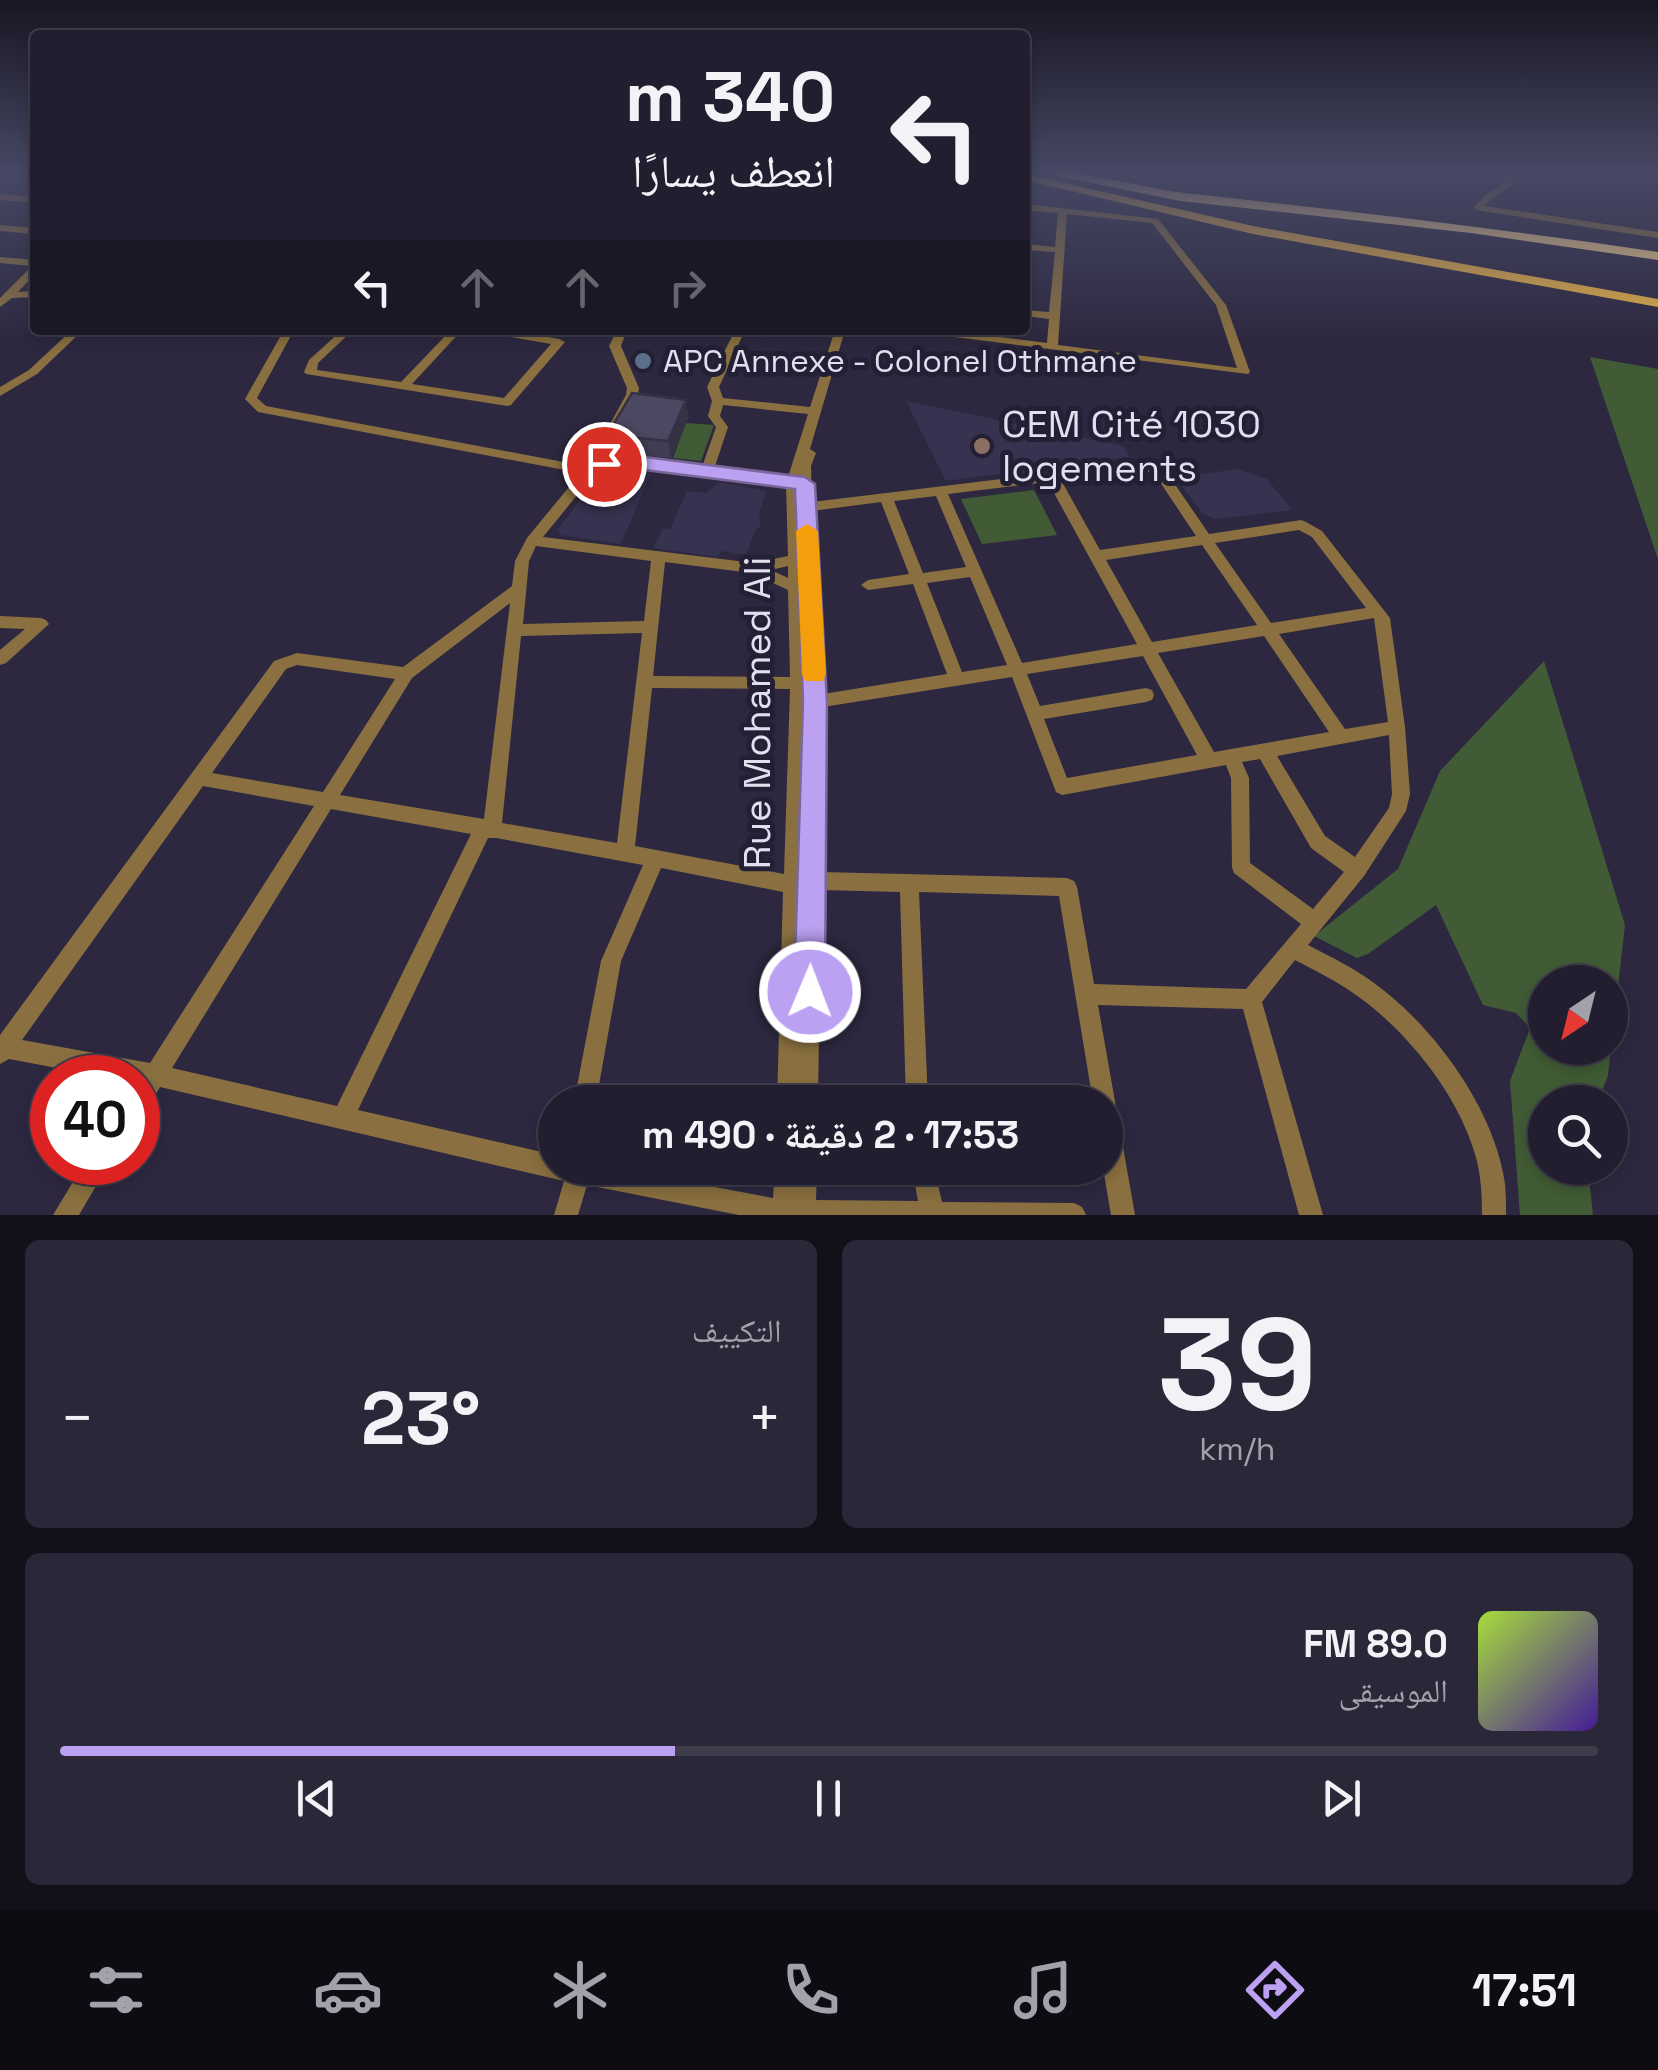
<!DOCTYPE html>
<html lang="ar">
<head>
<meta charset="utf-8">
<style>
  :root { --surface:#221e30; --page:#2a2738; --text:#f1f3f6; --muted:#a2a2ab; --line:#3f3c4c; --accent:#bca0f2 }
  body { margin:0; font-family:"Space Grotesk","Noto Naskh Arabic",sans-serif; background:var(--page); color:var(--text); direction:rtl; height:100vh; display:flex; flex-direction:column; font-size:38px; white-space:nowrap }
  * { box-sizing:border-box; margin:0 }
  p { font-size:32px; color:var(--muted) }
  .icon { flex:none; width:55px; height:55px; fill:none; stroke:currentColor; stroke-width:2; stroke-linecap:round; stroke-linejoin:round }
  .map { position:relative; height:1215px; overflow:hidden; direction:ltr }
  .side { display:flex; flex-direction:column; gap:25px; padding:25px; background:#13101a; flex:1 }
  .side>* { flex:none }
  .banner { position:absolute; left:30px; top:30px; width:1000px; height:305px; border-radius:10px; box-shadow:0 5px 15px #0003,0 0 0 2px var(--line); direction:rtl; background:#221e30; color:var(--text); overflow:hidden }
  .needle { width:65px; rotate:215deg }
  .controls { position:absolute; left:1528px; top:965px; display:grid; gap:20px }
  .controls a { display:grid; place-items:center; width:100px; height:100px; border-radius:50%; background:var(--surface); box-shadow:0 5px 15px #0003,0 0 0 2px var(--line); font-size:50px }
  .speed { position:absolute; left:30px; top:1055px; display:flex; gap:20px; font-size:50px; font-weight:700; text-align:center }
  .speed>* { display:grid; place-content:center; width:130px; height:130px; border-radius:50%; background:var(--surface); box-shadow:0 5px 15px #0003,0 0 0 2px var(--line); line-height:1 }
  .speed .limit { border:15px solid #d22; background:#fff; color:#111 }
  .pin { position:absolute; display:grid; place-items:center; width:85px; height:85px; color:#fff; margin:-42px; border:5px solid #fff; border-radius:50%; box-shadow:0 2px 10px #0007 }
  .me { position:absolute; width:110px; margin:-55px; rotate:1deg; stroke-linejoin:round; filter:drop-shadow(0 0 8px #0008) }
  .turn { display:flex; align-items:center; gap:35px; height:210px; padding:0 30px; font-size:45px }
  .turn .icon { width:130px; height:130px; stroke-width:2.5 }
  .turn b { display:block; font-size:70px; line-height:85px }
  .lanes { display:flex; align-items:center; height:95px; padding:0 30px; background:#0003; justify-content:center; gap:50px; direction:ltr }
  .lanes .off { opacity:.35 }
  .big { font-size:75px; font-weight:700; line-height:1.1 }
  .side .widget { flex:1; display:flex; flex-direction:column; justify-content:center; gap:15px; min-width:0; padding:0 35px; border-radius:15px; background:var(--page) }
  .side .dial { align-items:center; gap:0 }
  .dial b { font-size:130px; line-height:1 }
  .song { display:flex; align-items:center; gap:30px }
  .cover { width:120px; height:120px; border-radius:15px; background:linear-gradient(135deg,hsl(80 70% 55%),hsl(260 70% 35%)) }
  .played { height:10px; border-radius:5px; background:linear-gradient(90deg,var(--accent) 40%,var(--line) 40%) }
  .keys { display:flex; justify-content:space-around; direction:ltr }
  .heat { display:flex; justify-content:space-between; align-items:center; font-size:55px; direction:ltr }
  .side .tiles { flex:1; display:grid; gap:25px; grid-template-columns:1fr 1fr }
  .widget:last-child { grid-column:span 2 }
  .trip { position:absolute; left:538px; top:1085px; width:585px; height:100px; border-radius:50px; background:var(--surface); box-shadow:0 5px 15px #0003,0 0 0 2px var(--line); font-weight:700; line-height:100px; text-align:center; direction:rtl }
  .dock { display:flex; height:160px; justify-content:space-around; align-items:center; background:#0e0c13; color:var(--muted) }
  .dock .icon { width:70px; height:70px }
  .dock .current { color:var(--accent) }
  .dock b { font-size:45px; color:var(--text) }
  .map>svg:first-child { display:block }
  .built { fill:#36324f }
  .green { fill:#405b35; fill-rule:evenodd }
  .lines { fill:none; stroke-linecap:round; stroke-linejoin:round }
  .minor { fill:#8a7040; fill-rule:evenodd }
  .major { fill:#e9b145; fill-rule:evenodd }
  .highway { fill:#fad28d; fill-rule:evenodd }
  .wall { fill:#413e54 }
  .shaded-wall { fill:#353245 }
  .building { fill:#4c4862; stroke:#353245; stroke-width:2.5 }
  .route { fill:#bca0f2; stroke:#7a689d; stroke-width:2.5 }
  .slow { fill:#f59e0b }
  .service-dot { fill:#5c6f8a; stroke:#231f35; stroke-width:4 }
  .education-dot { fill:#8d6e63; stroke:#231f35; stroke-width:4 }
  .labels { text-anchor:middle; stroke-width:10; stroke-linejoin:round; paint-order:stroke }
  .far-poi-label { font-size:32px; fill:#e2e0ef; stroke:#231f35; text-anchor:start }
  .poi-label { font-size:38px; fill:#e2e0ef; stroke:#231f35; text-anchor:start }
  .street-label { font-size:38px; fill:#e2e0ef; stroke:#231f35 }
</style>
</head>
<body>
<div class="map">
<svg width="1658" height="1215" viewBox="0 0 1658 1215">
  <rect width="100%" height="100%" fill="#2d2840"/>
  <g class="built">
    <path d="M 906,401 L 1124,446 L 1129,457 L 946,481 Z"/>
    <path d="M 621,466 L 652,471 L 621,544 L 560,535 L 558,529 L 597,478 Z"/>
    <path d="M 1237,469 L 1267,479 L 1292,510 L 1216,519 L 1203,514 L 1176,478 Z"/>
    <path d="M 719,482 L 766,491 L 759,514 L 761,525 L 755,531 L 746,555 L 721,551 L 718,557 L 653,548 L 663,529 L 670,529 L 687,491 L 706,493 Z"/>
  </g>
  <g class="green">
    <path d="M 1590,357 L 1658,369 L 1658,559 Z"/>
    <path d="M 686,423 L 714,425 L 701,461 L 673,458 Z"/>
    <path d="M 1034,490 L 1057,535 L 982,544 L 961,499 Z"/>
    <path d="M 1544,661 L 1625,925 L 1608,1075 L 1598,1102 L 1545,1102 L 1545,1168 L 1588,1168 L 1593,1215 L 1520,1215 L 1510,1081 L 1530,1028 L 1516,1013 L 1483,1005 L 1436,905 L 1368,954 L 1357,958 L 1314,936 L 1398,869 L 1440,771 ZM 1545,982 L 1610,982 L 1610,1048 L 1545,1048 Z"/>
  </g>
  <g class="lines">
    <g class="minor">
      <path d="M 1506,173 L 1514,173 L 1512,185 L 1491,199 L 1485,206 L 1658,232 L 1658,238 L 1476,210 L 1474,208 L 1485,195 L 1504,184 Z"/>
      <path d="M 0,194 L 35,197 L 35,203 L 0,200 Z"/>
      <path d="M 1025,204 L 1158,219 L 1226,305 L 1250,372 L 1248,374 L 915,332 L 914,330 L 945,330 L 1047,343 L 1049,319 L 1025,316 L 1025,310 L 1049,312 L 1055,252 L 1025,250 L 1025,244 L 1055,247 L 1058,213 L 1025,210 ZM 1067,214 L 1152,223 L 1216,305 L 1237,368 L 1058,345 Z"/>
      <path d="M 0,225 L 35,228 L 35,234 L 0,231 Z"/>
      <path d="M 0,257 L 35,260 L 35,274 L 18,292 L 35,291 L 35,297 L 12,298 L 0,307 L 0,298 L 32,266 L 0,263 Z"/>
      <path d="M 72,330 L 83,330 L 37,374 L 0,396 L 0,387 L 29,370 Z"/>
      <path d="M 284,330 L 294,330 L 257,398 L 266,406 L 574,464 L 587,470 L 596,466 L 592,457 L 626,395 L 627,388 L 609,346 L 617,330 L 627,330 L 621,346 L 639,388 L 638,395 L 604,457 L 703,464 L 716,427 L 708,416 L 712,401 L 707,387 L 735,330 L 745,330 L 719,387 L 723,398 L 810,407 L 835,330 L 845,330 L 810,449 L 816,453 L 811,466 L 812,502 L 1141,462 L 1163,467 L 1209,534 L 1301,520 L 1306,522 L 1322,531 L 1390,618 L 1405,727 L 1410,794 L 1406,811 L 1364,876 L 1308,945 C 1331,957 1354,968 1374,983 C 1434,1026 1495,1110 1505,1184 C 1506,1194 1506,1205 1506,1215 L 1482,1215 C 1482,1194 1481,1174 1475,1154 C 1457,1093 1407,1031 1356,995 C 1337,981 1316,971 1295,960 L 1262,1002 L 1323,1215 L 1299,1215 L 1243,1009 L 1098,1005 L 1135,1215 L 1111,1215 L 1103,1168 L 1105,1102 L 1093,1102 L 1059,896 L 919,892 L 928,1102 L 906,1102 L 900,892 L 821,890 L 818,1102 L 777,1102 L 783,892 L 661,868 L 621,961 L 596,1102 L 574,1102 L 601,961 L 643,865 L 496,838 L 488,838 L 358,1110 L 555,1155 L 555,1168 L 614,1168 L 773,1198 L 775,1168 L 817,1168 L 816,1200 L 918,1201 L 912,1168 L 934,1168 L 942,1202 L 1074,1203 L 1082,1207 L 1086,1215 L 739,1215 L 587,1185 L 578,1215 L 554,1215 L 564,1181 L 160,1087 L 146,1110 L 138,1113 L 138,1078 L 110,1078 L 9,1059 L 0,1064 L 0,1035 L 274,661 L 297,653 L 403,667 L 512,586 L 515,561 L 527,538 L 578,476 L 570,471 L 258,412 L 245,399 ZM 723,405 L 808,414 L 788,477 L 715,466 L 728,427 L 720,416 ZM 608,466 L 708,473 L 786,485 L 788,556 L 754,563 L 543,537 L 591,478 L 608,471 ZM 1141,470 L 1154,473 L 1196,536 L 1100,550 L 1061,480 ZM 1048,482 L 1137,644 L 1022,663 L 948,494 ZM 936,496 L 966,567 L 923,573 L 894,501 ZM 881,502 L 909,574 L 868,580 L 861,585 L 868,590 L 913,584 L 947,674 L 823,694 L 812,511 ZM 1299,530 L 1312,537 L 1366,608 L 1271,623 L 1215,543 ZM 1202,545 L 1257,625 L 1152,642 L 1106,560 ZM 536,546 L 651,561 L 644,621 L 523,624 L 529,561 ZM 665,562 L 751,573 L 788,590 L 790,677 L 653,676 ZM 788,566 L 788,578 L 771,570 ZM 970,577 L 1007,665 L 962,672 L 927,583 ZM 510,603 L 484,819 L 340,795 L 412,678 ZM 1374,618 L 1388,722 L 1345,729 L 1279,634 ZM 642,633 L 617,843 L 502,823 L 521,636 ZM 1264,636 L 1329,732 L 1214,752 L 1158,653 ZM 1143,656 L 1197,755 L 1067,778 L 1044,719 L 1146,702 L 1152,700 L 1154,695 L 1152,690 L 1146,688 L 1040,706 L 1027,674 ZM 297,665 L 395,679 L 323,792 L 212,773 L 286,669 ZM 1012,677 L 1056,792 L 1062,795 L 1226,765 L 1231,778 L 1232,867 L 1234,873 L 1301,924 L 1246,989 L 1094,984 L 1077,887 L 1074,881 L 1067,878 L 821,872 L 823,707 ZM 652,688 L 790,689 L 784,874 L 635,846 ZM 1389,735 L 1392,794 L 1389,808 L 1355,857 L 1325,836 L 1277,756 ZM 1260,759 L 1311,848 L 1344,872 L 1313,909 L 1250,863 L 1249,778 L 1242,762 ZM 203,786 L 314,806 L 150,1063 L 22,1040 ZM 331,809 L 471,834 L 337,1106 L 172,1068 Z"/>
      <path d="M 342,330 L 353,330 L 318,363 L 317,370 L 401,382 L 451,330 L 462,330 L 412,384 L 504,398 L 551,344 L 488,333 L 483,330 L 508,330 L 559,339 L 565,342 L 511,405 L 507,406 L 306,374 L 304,372 L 309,360 Z"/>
      <path d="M 0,616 L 41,618 L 46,620 L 49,624 L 6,663 L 0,665 L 0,650 L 25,629 L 0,628 Z"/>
      <path d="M 85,1162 L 110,1162 L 79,1215 L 53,1215 Z"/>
    </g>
    <path class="major" d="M 1025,174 L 1253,226 L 1658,299 L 1658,307 L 1253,234 L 1025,180 Z"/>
    <path class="highway" d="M 1042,173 C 1092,170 1143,189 1193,194 C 1348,211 1503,229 1658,252 L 1658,260 L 1471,233 L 1181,201 Z"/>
  </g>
  <path class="wall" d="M 689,417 L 671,458 L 611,452 L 607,435 Z"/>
  <path class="shaded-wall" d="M 686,400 L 689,417 L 671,458 L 668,441 Z"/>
  <path class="building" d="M 632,393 L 686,400 L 668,441 L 607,435 Z"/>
  <linearGradient id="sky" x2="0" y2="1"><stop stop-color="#191623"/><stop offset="0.5" stop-color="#464864"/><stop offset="1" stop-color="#464864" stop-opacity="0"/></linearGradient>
  <rect width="1658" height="343" fill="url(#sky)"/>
  <path class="route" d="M 621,454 L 805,477 L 815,484 L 827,702 L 825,992 L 821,1003 L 810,1008 L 798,1003 L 794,992 L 803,702 L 795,489 L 621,467 L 604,471 L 594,464 L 596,457 Z"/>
  <path class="slow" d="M 807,524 L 818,531 L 826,674 L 823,681 L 805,681 L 802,674 L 796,531 Z"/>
  <circle class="service-dot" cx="643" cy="361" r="10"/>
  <circle class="education-dot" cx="982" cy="446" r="10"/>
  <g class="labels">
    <g class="far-poi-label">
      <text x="663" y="372">APC Annexe - Colonel Othmane</text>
    </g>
    <g class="poi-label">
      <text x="1002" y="437">CEM Cité 1030<tspan x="1002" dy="44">logements</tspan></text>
    </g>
    <g class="street-label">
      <text transform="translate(757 713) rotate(-90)" y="13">Rue Mohamed Ali</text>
    </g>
  </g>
</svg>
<div class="controls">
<a><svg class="needle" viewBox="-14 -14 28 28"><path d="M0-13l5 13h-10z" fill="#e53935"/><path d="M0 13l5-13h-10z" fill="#a2a2ab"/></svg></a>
<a><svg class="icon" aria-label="search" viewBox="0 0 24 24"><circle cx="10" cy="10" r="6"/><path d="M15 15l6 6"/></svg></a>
</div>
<div class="speed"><div class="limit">40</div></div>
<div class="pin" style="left:604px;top:464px;background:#d93025"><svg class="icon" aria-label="arrive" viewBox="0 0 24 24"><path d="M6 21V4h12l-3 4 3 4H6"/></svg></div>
<svg class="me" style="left:810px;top:992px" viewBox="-20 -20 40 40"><circle r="17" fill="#bca0f2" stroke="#fff" stroke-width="3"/><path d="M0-11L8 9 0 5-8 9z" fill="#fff"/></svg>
<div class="trip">17:53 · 2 دقيقة · 490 m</div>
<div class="banner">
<div class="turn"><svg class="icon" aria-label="left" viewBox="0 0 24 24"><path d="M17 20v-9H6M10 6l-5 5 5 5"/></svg><div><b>340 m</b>انعطف يسارًا</div></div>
<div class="lanes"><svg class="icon" aria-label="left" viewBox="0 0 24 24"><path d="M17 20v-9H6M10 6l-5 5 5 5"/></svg><svg class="icon off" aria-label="ahead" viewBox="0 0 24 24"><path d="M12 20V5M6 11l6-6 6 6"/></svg><svg class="icon off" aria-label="ahead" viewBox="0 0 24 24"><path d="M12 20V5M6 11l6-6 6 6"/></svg><svg class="icon off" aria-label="right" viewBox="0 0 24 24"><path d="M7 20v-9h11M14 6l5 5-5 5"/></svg></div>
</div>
</div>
<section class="side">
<div class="tiles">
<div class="widget dial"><b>39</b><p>km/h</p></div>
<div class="widget"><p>التكييف</p>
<div class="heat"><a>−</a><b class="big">23°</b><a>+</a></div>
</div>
<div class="widget">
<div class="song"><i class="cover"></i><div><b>89.0 FM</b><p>الموسيقى</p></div></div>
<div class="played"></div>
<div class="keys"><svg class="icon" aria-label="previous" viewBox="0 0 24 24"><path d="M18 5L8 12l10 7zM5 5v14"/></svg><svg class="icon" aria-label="pause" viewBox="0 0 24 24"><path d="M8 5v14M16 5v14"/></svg><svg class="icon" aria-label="next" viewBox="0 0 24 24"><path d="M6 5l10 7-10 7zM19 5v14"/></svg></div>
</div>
</div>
</section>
<nav class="dock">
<b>17:51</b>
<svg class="icon current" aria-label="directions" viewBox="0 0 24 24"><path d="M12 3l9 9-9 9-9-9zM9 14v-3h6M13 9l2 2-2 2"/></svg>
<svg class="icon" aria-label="music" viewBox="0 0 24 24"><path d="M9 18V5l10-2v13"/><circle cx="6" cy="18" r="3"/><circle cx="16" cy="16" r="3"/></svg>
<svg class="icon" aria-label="phone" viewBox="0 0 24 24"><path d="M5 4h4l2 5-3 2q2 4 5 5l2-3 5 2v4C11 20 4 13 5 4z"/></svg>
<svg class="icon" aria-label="climate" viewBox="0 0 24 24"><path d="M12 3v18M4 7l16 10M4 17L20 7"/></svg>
<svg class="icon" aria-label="car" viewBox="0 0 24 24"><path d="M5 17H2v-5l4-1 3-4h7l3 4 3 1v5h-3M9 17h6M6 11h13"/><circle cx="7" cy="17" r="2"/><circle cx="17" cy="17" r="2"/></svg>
<svg class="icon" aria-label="filters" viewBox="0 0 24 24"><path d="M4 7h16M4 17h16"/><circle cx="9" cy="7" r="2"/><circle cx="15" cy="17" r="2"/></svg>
</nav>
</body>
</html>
